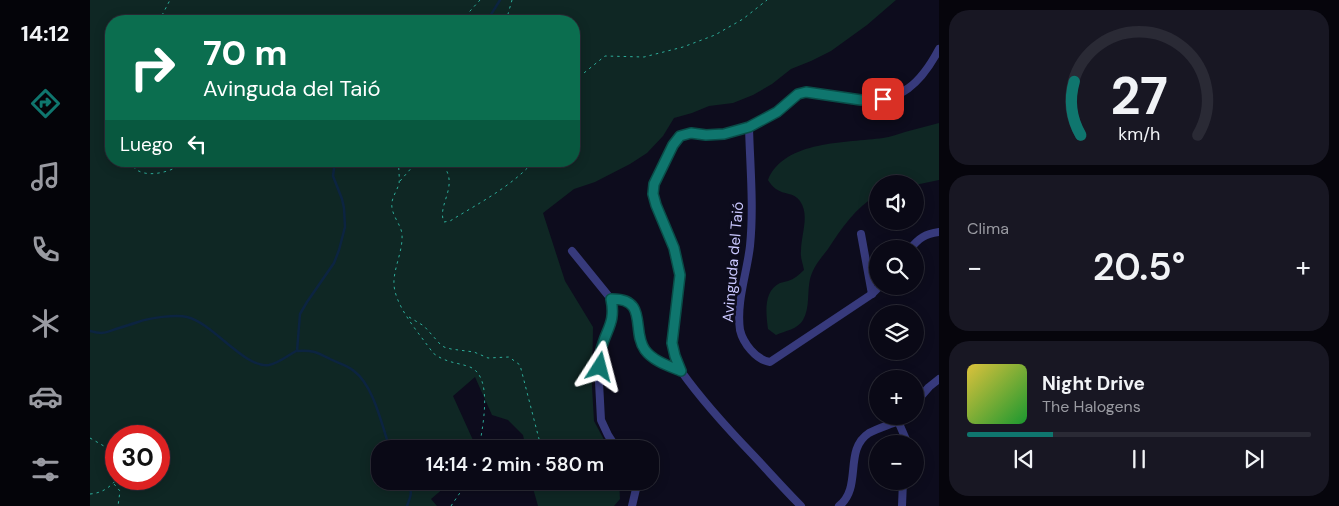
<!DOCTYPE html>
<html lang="es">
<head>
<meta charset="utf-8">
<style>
  :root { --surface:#0a0916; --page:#181723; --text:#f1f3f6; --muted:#999aa1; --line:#2a2a35; --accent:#0f766e }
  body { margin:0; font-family:"DM Sans",sans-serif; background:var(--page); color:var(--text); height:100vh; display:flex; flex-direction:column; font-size:19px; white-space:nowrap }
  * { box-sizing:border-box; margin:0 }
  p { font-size:16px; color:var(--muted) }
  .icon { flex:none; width:28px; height:28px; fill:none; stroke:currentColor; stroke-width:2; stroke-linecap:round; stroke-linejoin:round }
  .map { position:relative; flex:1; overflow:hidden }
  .sheet { display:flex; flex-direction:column; gap:10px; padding:10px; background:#06050c; width:400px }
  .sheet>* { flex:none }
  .banner { position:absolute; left:15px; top:15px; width:475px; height:152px; border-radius:20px; box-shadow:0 2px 12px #0003,0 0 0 1px var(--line); background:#0b6e4f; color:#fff; overflow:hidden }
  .tools { position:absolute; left:779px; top:175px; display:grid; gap:10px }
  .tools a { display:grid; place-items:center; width:55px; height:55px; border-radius:50%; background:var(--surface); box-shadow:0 2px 12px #0003,0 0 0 1px var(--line); font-size:25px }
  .speed { position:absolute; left:15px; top:425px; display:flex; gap:10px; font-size:25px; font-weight:700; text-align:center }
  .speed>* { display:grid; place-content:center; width:65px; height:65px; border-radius:50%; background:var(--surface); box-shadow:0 2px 12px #0003,0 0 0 1px var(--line); line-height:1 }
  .speed .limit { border:8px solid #d22; background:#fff; color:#111 }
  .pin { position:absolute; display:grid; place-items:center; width:42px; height:42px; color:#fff; margin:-21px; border-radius:10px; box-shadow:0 2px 8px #0006 }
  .me { position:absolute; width:55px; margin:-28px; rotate:9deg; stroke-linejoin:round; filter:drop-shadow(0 0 4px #0008) }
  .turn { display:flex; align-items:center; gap:18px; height:105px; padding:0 15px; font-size:22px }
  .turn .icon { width:65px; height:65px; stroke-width:2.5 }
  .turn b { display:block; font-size:35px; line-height:42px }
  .then { display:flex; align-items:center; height:48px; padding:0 15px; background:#0003; gap:10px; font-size:19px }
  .big { font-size:38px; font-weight:600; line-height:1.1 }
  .sheet .widget { flex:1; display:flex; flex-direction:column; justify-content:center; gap:8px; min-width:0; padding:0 18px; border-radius:20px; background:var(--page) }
  .sheet .dial { align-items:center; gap:0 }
  .dial svg { height:130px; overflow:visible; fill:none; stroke:var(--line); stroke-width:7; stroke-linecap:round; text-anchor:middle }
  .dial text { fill:var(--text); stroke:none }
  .song { display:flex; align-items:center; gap:15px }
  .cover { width:60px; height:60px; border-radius:8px; background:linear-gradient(135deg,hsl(50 70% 55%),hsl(130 70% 35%)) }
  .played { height:5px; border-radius:2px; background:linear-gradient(90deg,var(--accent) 25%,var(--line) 25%) }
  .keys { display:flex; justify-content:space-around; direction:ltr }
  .heat { display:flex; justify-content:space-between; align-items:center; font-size:28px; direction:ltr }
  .trip { position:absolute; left:281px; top:440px; width:288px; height:50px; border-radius:20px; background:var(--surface); box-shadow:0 2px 12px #0003,0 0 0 1px var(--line); font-weight:600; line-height:50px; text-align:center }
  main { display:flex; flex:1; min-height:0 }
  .tabs { display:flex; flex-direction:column; width:90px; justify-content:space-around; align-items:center; background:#040409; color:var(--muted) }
  .tabs .icon { width:35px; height:35px }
  .tabs .current { color:var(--accent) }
  .tabs b { font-size:22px; color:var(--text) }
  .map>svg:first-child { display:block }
  .green { fill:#0f2724; fill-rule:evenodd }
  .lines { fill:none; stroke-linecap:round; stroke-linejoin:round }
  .stream { stroke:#0c2441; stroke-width:2.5 }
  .path { stroke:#2dae9b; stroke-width:1; stroke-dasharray:2.5 4; stroke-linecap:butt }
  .minor { stroke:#373a7c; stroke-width:8 }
  .route-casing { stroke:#0a4d48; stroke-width:12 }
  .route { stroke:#0f766e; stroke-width:9 }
  .labels { text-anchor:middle; stroke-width:5; stroke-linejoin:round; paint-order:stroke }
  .street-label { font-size:15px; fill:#cac8ff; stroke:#0d0c1d }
</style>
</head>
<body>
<main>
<nav class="tabs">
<b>14:12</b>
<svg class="icon current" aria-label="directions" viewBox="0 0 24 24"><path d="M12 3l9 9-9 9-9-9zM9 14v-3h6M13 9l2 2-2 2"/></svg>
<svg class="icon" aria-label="music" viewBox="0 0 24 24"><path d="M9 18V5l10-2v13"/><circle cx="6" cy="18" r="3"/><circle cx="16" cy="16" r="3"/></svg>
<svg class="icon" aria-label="phone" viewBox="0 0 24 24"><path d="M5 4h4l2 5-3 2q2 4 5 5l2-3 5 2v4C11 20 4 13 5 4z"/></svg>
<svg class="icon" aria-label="climate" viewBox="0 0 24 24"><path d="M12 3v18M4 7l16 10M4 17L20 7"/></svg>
<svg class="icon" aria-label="car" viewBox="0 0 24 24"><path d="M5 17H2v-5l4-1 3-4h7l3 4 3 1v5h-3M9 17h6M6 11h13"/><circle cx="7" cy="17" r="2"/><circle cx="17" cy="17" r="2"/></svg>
<svg class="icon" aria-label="filters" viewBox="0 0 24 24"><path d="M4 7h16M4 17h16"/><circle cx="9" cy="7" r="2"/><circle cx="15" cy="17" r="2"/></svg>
</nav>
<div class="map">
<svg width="849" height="506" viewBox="0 0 849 506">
  <rect width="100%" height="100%" fill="#0d0c1d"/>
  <g class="green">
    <path d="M 0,0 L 806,0 L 777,25 L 741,51 L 721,61 L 701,69 L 682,84 L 663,95 L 643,103 L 619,106 L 602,113 L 584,118 L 573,136 L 557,153 L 540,164 L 505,182 L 484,189 L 453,213 L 475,281 L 503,327 L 502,387 L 504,421 L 519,449 L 436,449 L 433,435 L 418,420 L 402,415 L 385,377 L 363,396 L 387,449 L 290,449 L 290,481 L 362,481 L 341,499 L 347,506 L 0,506 ZM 21,21 L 484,21 L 484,161 L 21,161 ZM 26,436 L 69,436 L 69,479 L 26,479 Z"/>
    <path d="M 849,123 L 849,180 L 825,185 L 825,184 L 788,184 L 787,195 C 766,207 751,229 738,249 C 731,258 723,267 720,279 C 717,292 720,308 713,320 C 708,329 695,331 686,335 L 678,329 C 676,314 673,291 690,283 C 693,282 695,282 698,281 C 704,279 709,275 714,270 C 713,264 710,257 711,251 C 711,235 720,215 710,201 C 704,192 694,195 686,189 C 683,187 680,183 678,180 C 694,140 757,143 793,138 C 800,137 808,134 815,132 C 826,129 838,126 849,123 Z"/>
    <path d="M 441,481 L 529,481 L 530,499 L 524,506 L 448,506 Z"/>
  </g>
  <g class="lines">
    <g class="stream">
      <path d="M 397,21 L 410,0"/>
      <path d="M 245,161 L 243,176 L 252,199 L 254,208 L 255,227 L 249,250 L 244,263 L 217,302 L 210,314 L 207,351 C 223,350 226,352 240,359 C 248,363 257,365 264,371 C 284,386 292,426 300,449"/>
      <path d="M 0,331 C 15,335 16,332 29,328 C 36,326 42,324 48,322 C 59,318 86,314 97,317 C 123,323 155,369 179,365 C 189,363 197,356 206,351"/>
      <path d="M 317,506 C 321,496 323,491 317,481"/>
    </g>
    <g class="path">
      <path d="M 69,21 L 80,0"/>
      <path d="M 246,21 L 251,16 L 260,15 L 265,21"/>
      <path d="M 371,21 L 390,0"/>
      <path d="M 416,21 L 422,0"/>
      <path d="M 484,81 L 515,56 L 554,57 L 593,47 L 625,35 L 653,19 L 677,0"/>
      <path d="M 40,161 C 42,166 45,170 51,172 C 64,177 86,170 96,161"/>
      <path d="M 309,161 C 308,169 310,177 309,184 C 307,190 303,196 302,202 C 300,214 311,224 312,234 C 313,250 305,265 304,280 C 302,304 330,334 343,353 C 356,363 366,362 380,367 C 404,377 392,429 389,449"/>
      <path d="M 349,161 C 373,183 346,204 354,222 L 360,221 C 389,203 421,187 444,161"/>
      <path d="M 310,181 L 324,165 L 329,161"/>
      <path d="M 319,317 L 334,326 L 350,344 L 354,347 L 361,349 L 384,352 L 398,358 L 419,357 L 430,365 L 449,439 L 458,449"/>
      <path d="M 0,438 L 19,449 L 26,458"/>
      <path d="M 24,484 L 30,491 L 28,506"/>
      <path d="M 0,494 C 12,493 19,488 27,479"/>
      <path d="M 361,506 L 378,481"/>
    </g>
    <g class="minor">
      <path d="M 659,127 L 687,112 L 708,94 L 716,91 C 734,92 752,98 770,100 C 811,103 831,83 849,49"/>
      <path d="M 771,234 L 782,294"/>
      <path d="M 820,249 C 829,238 835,234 849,232"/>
      <path d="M 482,251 L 521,299"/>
      <path d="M 591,371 C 613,402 638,429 664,456 C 680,473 695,490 711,506"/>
      <path d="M 825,403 L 839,387 L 849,379"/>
      <path d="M 813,416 L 808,421 L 818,444"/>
      <path d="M 527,449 L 518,435 L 511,420 L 509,382 L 511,352 L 522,319 L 523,310 L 521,299 C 559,298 541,331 555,350 C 563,361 579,366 591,371 L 585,356 L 582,343 L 589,275 L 584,248 L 566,205 L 563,194 L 564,184 L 583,145 L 590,136 L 601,133 L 616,135 L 634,134 L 659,127 C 660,166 664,206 660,246 C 657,273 646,302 650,330 C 653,343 666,360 680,362 L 782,294 L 790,286"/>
      <path d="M 542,506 L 546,489 L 545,481"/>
      <path d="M 749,506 C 773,487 753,450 779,433 C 788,428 799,425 808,421"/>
      <path d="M 812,506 L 813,481"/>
    </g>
  </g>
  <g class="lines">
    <defs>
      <path id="route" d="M 510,367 C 510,361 510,356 511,350 C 516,329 526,323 521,299 C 559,298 541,331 555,350 C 563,361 579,366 591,371 L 585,356 L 582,343 L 590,275 L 584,248 L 566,205 L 563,194 L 564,184 L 583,145 L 590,136 L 601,133 L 616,135 L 634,134 L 659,127 L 687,112 L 708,94 L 716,92 L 771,100 L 793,99"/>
    </defs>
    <use href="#route" class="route-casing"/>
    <use href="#route" class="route"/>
  </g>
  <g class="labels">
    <g class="street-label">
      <text transform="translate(643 262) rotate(-85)" y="5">Avinguda del Taió</text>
    </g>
  </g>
</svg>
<div class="tools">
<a><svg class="icon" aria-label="sound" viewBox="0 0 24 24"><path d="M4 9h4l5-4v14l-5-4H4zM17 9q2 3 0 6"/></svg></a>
<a><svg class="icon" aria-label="search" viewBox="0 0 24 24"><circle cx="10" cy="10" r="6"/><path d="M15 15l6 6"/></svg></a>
<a><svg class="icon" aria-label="layers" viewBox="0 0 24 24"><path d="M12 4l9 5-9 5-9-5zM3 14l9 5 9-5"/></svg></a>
<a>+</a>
<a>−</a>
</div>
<div class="speed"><div class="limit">30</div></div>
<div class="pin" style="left:793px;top:99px;background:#d93025"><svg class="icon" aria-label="arrive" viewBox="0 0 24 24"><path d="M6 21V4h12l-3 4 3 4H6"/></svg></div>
<svg class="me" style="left:510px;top:367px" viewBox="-20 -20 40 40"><path d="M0-17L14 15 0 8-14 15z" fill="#0f766e" stroke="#fff" stroke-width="4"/></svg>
<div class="trip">14:14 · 2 min · 580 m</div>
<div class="banner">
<div class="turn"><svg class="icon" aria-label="right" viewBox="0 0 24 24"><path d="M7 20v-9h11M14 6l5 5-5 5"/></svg><div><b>70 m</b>Avinguda del Taió</div></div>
<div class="then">Luego<svg class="icon" aria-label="left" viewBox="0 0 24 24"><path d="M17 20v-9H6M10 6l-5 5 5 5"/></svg></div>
</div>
</div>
<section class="sheet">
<div class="widget dial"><svg viewBox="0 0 100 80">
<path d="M14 69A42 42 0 1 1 86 69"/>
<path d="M14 69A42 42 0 0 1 10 36" stroke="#0f766e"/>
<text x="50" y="56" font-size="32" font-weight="700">27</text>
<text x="50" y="72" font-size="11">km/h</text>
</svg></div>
<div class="widget"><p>Clima</p>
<div class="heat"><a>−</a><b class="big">20.5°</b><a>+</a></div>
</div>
<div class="widget">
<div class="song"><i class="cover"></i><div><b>Night Drive</b><p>The Halogens</p></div></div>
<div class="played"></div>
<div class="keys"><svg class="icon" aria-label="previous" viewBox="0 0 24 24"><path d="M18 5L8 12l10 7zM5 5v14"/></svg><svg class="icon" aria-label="pause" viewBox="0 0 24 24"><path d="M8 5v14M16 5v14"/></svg><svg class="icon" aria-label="next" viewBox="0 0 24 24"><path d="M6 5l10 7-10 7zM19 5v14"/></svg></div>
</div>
</section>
</main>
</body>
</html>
